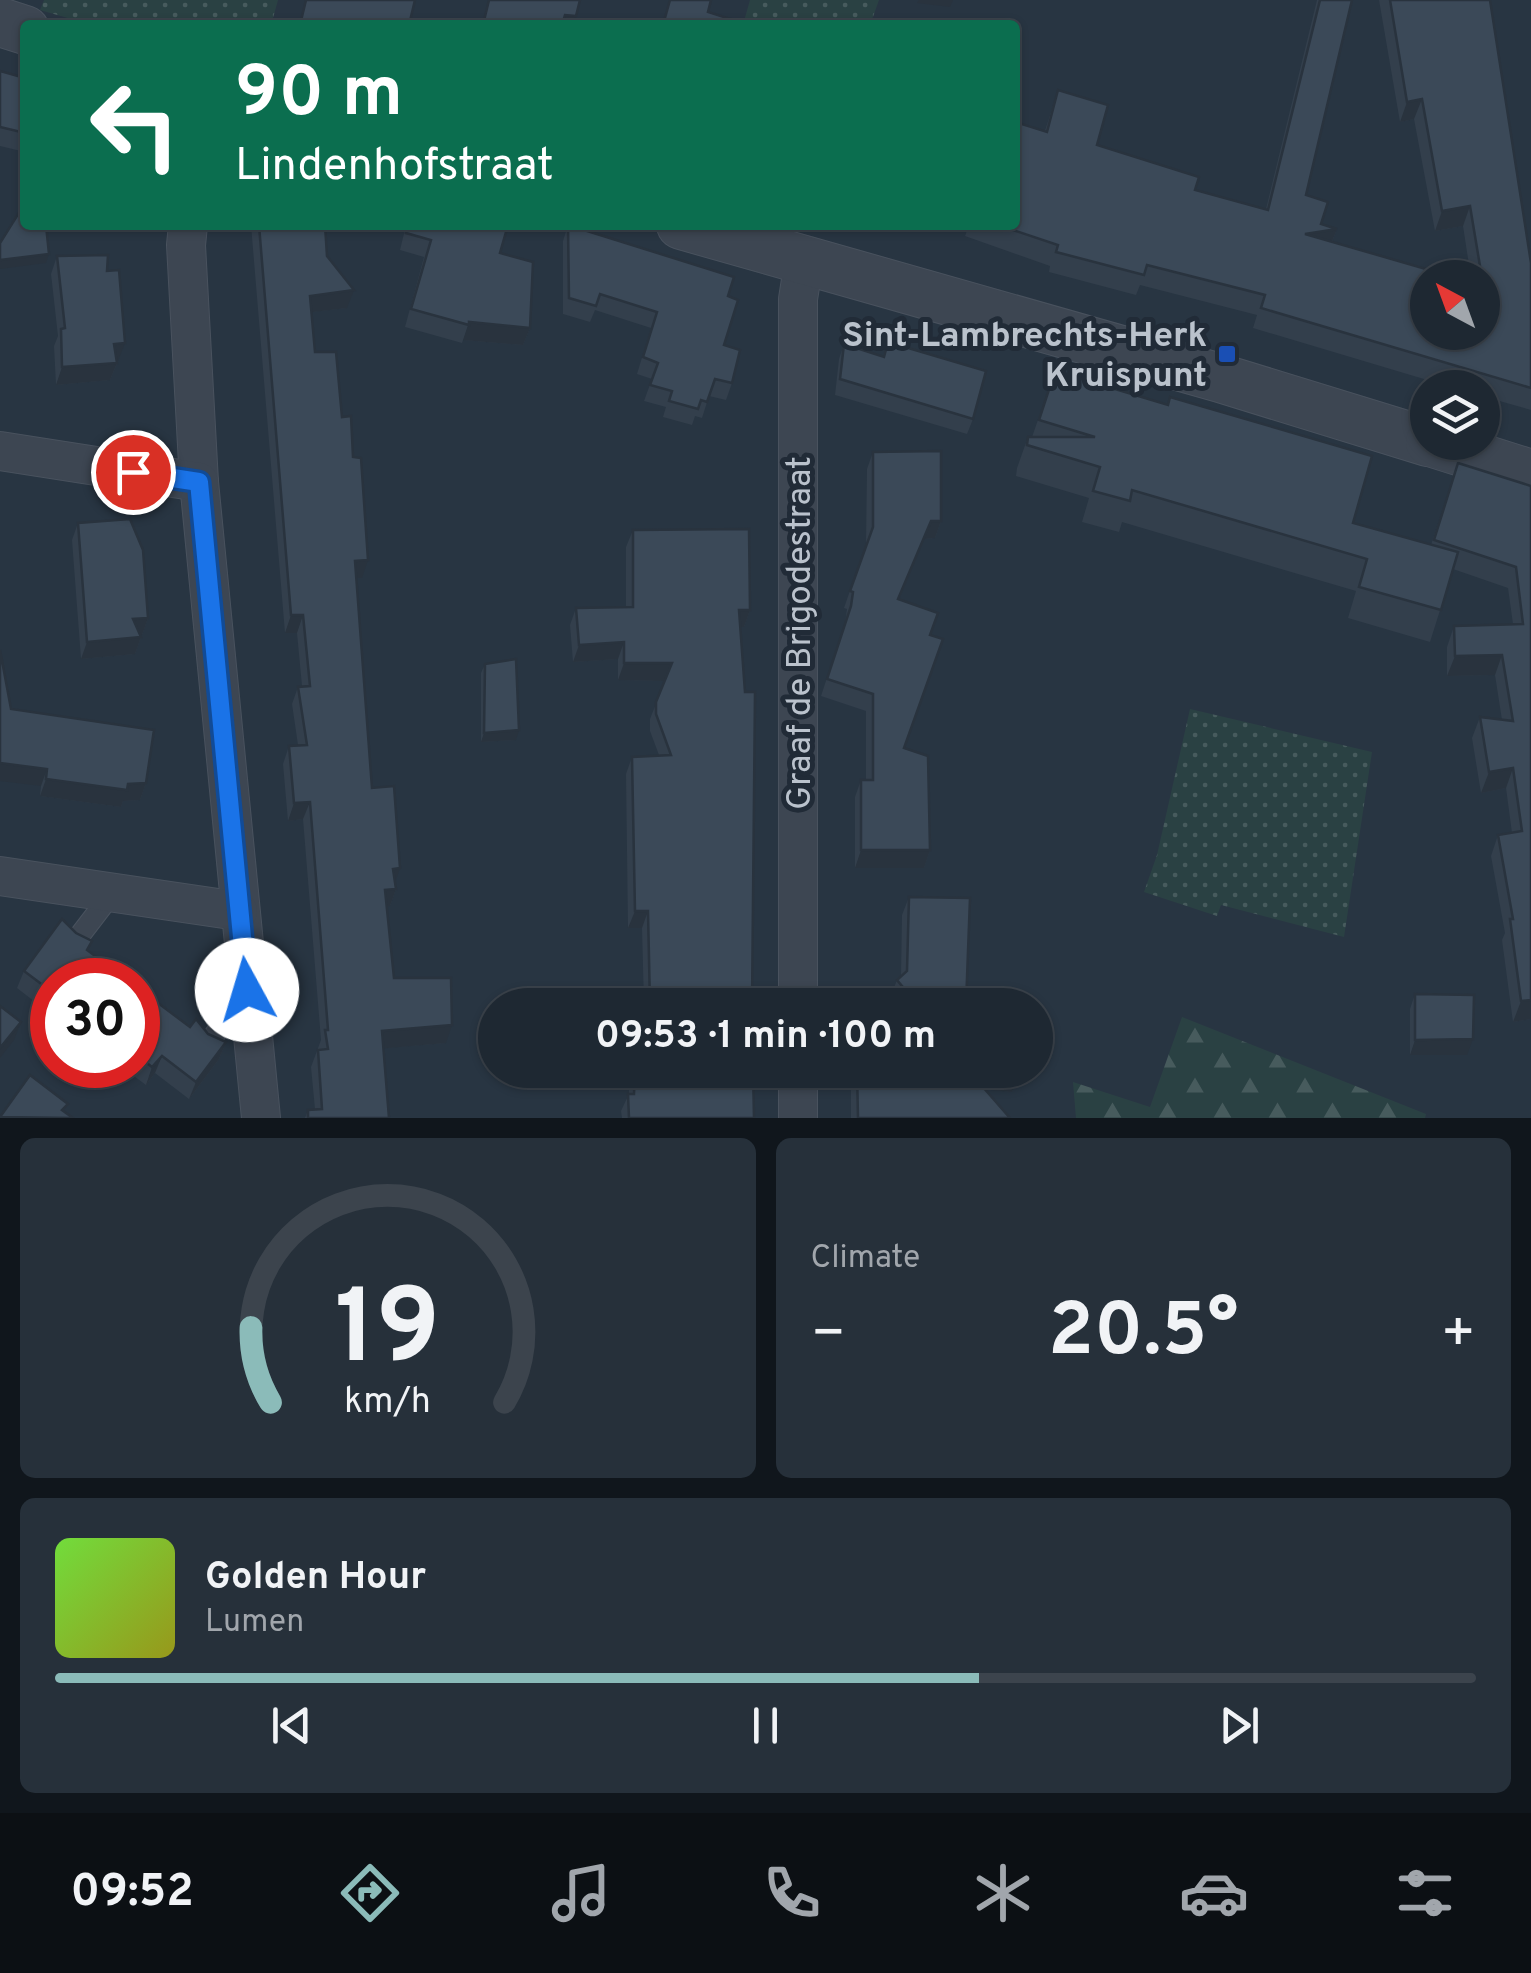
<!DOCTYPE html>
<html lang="en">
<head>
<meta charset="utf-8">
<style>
  :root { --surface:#1e2832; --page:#26303a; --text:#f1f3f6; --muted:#a1a6ac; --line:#3c444d; --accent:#8bbbb9 }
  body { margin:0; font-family:Overpass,sans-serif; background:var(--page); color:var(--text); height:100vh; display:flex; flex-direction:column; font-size:38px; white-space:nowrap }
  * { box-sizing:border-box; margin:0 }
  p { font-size:32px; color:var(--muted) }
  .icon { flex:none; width:55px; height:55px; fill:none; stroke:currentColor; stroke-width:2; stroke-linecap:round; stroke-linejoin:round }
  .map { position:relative; height:1118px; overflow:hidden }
  .sheet { display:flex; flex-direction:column; gap:20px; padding:20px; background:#10161c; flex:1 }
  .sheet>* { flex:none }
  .banner { position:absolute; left:20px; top:20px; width:1000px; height:210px; border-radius:10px; box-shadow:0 2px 8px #0004,0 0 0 2px var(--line); background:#0b6e4f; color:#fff; overflow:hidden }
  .needle { width:65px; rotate:319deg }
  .controls { position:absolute; left:1410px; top:260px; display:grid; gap:20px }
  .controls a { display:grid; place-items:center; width:90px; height:90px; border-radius:50%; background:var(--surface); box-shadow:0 2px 8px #0004,0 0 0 2px var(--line); font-size:50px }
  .speed { position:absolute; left:30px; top:958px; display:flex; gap:20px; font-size:50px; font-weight:700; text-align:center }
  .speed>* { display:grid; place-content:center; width:130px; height:130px; border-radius:50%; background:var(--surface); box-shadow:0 2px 8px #0004,0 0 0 2px var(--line); line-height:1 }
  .speed .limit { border:15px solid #d22; background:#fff; color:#111 }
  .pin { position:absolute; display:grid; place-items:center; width:85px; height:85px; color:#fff; margin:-42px; border:5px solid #fff; border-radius:50%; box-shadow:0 2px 10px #0007 }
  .me { position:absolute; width:110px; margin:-55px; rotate:354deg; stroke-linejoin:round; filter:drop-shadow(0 0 8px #0008) }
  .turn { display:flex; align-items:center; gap:35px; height:210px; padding:0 50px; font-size:45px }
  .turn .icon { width:130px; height:130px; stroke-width:2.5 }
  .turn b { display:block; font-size:70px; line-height:85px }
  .big { font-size:75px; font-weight:700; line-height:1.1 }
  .sheet .card { flex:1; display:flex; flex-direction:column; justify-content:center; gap:15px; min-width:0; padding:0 35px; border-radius:15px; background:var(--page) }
  .sheet .dial { align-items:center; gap:0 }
  .dial svg { height:260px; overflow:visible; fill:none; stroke:var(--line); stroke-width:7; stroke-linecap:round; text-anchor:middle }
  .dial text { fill:var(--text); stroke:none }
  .song { display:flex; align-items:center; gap:30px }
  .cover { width:120px; height:120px; border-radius:15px; background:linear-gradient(135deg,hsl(100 70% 55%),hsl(60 70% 35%)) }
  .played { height:10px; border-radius:5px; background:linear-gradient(90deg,var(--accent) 65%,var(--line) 65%) }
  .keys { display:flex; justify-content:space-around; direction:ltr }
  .heat { display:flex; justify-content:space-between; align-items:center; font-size:55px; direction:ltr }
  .sheet .tiles { flex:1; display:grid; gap:20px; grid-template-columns:1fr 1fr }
  .card:last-child { grid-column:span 2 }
  .trip { position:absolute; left:478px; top:988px; width:575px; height:100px; border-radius:50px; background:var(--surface); box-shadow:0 2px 8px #0004,0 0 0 2px var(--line); font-weight:700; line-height:100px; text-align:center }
  .dock { display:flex; height:160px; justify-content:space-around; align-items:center; background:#0c1014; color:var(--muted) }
  .dock .icon { width:70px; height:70px }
  .dock .current { color:var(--accent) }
  .dock b { font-size:45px; color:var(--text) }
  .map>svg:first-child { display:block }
  .grass { fill:url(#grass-dots) }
  .forest { fill:url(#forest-firs) }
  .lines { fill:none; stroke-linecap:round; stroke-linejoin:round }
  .service-casing { stroke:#49525e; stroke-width:22 }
  .minor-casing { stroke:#49525e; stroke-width:40 }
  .tertiary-casing { stroke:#49525e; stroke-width:50 }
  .service { stroke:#3d4652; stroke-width:20 }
  .minor { stroke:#3d4652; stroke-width:38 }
  .tertiary { stroke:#3d4652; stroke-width:48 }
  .wall { fill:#333f4c }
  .shaded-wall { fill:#29333e }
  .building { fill:#3b4958; stroke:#29333e; stroke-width:2.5 }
  .route-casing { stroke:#114b97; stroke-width:25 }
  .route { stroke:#1a73e8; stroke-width:18 }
  .transit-dot { fill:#1a4fb4; stroke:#212b37; stroke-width:4 }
  .labels { text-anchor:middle; stroke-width:10; stroke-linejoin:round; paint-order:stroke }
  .poi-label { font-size:35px; font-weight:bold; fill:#bac2cc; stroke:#212b37; text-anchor:end }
  .street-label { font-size:35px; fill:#bac2cc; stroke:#212b37 }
</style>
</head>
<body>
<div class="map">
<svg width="1531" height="1118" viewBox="0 0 1531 1118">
  <defs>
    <pattern id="grass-dots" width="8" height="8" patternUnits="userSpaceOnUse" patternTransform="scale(2.5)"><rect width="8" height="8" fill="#2a4143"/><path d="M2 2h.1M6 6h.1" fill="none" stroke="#475b5d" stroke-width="1.8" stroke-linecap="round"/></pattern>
    <pattern id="forest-firs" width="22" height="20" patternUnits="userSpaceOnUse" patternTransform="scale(2.5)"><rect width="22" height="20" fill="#2a4143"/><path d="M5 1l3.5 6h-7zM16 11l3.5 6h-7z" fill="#475b5d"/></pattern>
  </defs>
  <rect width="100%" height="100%" fill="#283542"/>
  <g class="grass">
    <path d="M 44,0 L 278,0 L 271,25 L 92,25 L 40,10 Z"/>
    <path d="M 750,0 L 879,0 L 870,25 L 743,25 Z"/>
    <path d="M 1190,709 L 1372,752 L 1344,937 L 1221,905 L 1217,916 L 1144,892 L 1157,855 Z"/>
  </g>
  <path class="forest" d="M 1182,1017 L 1426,1114 L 1425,1118 L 1076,1118 L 1073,1082 L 1150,1107 Z"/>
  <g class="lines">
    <defs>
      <g id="service">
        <path d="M 77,939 L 113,892"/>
        <path d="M 210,1041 L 247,990"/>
      </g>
      <g id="minor">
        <path d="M 188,225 L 186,245 L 199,482 L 261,1118"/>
        <path d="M 0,451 L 199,482"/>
        <path d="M 0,876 L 238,911"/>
        <path d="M 798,1005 L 798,299 L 804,261"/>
        <path d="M 798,1070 L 798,1118"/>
      </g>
      <g id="tertiary">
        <path d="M 0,22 L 25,30"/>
        <path d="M 681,225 L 1220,378 L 1428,442"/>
        <path d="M 1430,442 L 1531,474"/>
      </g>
    </defs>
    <use href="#service" class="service-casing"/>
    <use href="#minor" class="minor-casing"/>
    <use href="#tertiary" class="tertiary-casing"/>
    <use href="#service" class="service"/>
    <use href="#minor" class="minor"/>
    <use href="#tertiary" class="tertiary"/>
  </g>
  <g class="wall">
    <path d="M 1317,0 L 1352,0 L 1306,195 L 1321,224 L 1337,229 L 1332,242 L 1482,332 L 1482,278 L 1471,278 L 1463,226 L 1435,231 L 1414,119 L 1400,122 L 1379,0 L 1490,0 L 1531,263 L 1531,410 L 1482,396 L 1482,388 L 1454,388 L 1253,328 L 1257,315 L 1140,285 L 1136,295 L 1049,272 L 1050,266 L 965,236 L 969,225 L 1015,225 L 1058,90 L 1097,145 L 1195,190 L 1266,209 Z"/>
    <path d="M 0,71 L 25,78 L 25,152 L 0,146 Z"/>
    <path d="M 251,225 L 333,225 L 331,230 L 326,231 L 327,256 L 347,308 L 311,312 L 315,352 L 342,417 L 362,578 L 356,578 L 372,788 L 396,889 L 390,906 L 386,906 L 394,978 L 446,1043 L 384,1048 L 389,1118 L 305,1118 L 308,1110 L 315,1109 L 311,1067 L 321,1040 L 303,819 L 288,821 L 283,764 L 289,746 L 298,745 L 292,704 L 298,687 L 302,686 L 297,633 L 285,633 Z"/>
    <path d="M 406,225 L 508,225 L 500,253 L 530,328 L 523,345 L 463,340 L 462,343 L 405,327 L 424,257 L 400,250 Z"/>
    <path d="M 568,225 L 728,296 L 724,345 L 732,383 L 726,400 L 709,396 L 702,418 L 695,416 L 692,425 L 663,417 L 666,407 L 644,401 L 652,379 L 637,374 L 651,328 L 595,310 L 590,322 L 563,314 L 563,241 Z"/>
    <path d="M 57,256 L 107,271 L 118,361 L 110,380 L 56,385 L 54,346 L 58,336 L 51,274 Z"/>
    <path d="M 888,342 L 973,419 L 967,434 L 835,395 L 839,359 L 844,344 L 883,356 Z"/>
    <path d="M 1055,371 L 1353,523 L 1431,545 L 1458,463 L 1531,486 L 1531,1019 L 1513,1022 L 1502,940 L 1505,933 L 1491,856 L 1498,835 L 1512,833 L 1506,788 L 1481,793 L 1472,738 L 1480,717 L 1502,720 L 1495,675 L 1447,676 L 1447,647 L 1454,626 L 1513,624 L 1508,588 L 1453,569 L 1430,642 L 1348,618 L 1356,591 L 1122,522 L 1119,532 L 1082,522 L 1089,498 L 1016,476 L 1017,468 L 1028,437 L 1032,437 Z"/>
    <path d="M 873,452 L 941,521 L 935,538 L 924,539 L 899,599 L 930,635 L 904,748 L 930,850 L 924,868 L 855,868 L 855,797 L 861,780 L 866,780 L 866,711 L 821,696 L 845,623 L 847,609 L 844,608 L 866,544 L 867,469 Z"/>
    <path d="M 78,523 L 148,618 L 142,635 L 140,635 L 141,637 L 135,654 L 81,659 L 72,540 Z"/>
    <path d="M 633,530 L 750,610 L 744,627 L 740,627 L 752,1005 L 644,1005 L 642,928 L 628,928 L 626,774 L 632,757 L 659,755 L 650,731 L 650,719 L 665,681 L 618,680 L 618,659 L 573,662 L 570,625 L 576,608 L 626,607 L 626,547 Z"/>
    <path d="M 485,664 L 516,740 L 481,742 L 481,673 Z"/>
    <path d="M 11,709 L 146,783 L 140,800 L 123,801 L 121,807 L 40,796 L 41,786 Z"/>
    <path d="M 909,897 L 966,1005 L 896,1005 L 890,998 L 897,980 L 901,976 L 902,915 Z"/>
    <path d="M 89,951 L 52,980 L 52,1015 L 17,988 L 24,971 Z"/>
    <path d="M 138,988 L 190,1027 L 226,1042 L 219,1059 L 189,1099 L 155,1073 L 146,1085 L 119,1065 L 138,1065 Z"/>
    <path d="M 1415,994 L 1467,1055 L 1410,1055 L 1410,1009 Z"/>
    <path d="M 629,1070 L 753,1070 L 754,1118 L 622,1118 L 621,1111 L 629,1094 Z"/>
    <path d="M 851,1070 L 1019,1070 L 1012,1092 L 985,1089 L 1010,1118 L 851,1118 Z"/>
  </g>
  <g class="shaded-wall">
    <path d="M 919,0 L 953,0 L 950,7 L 917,3 Z"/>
    <path d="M 565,15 L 576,16 L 573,25 L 561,25 Z"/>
    <path d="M 1422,99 L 1414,119 L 1400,122 L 1407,102 Z"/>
    <path d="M 1470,206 L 1463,226 L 1435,231 L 1442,211 Z"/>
    <path d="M 1337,229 L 1329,249 L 1305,234 Z"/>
    <path d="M 49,254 L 46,263 L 0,269 L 0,260 Z"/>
    <path d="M 354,290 L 347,308 L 304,313 L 310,296 Z"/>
    <path d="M 469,322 L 530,328 L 523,345 L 463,340 Z"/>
    <path d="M 125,343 L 118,361 L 108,362 L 114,344 Z"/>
    <path d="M 117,363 L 110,380 L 56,385 L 62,367 Z"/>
    <path d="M 931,521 L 941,521 L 935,538 L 924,539 L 891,616 Z"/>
    <path d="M 368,560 L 362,578 L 348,578 L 355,561 Z"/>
    <path d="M 739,610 L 750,610 L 744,627 L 733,627 Z"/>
    <path d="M 291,615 L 303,615 L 297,633 L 285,633 Z"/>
    <path d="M 148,618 L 142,635 L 127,636 L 133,619 Z"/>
    <path d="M 141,637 L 135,654 L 81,659 L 87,642 Z"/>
    <path d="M 624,642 L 618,659 L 573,662 L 579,645 Z"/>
    <path d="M 1502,655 L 1495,675 L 1447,676 L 1455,656 Z"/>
    <path d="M 624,663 L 672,663 L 665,681 L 618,680 Z"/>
    <path d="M 519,730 L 516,740 L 481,742 L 484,733 Z"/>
    <path d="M 0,763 L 47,769 L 41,786 L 0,781 Z"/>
    <path d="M 1513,768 L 1506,788 L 1481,793 L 1489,772 Z"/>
    <path d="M 46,779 L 128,784 L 146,783 L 140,800 L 123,801 L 121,807 L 40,796 Z"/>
    <path d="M 310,802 L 303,819 L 288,821 L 294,803 Z"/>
    <path d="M 861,850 L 930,850 L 924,868 L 855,868 Z"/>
    <path d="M 400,868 L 394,886 L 393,869 Z"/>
    <path d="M 396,889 L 390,906 L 378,907 L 385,890 Z"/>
    <path d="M 635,911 L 648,911 L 642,928 L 628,928 Z"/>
    <path d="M 1531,1000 L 1531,1019 L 1513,1022 L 1521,1001 Z"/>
    <path d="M 21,1022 L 14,1040 L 0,1058 L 0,1048 Z"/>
    <path d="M 452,1025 L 446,1043 L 376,1049 L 382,1031 Z"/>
    <path d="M 1473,1039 L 1467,1055 L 1410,1055 L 1415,1040 Z"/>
    <path d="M 226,1042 L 219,1059 L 189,1099 L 196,1082 Z"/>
    <path d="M 162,1056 L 155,1073 L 146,1085 L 152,1067 Z"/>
    <path d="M 967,1070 L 978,1070 L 1019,1074 L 1012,1092 L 961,1087 Z"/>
  </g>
  <g class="building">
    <path d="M 306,0 L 415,0 L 409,25 L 300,25 Z"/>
    <path d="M 489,0 L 580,0 L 576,16 L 565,15 L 562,25 L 483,25 Z"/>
    <path d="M 670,0 L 711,0 L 708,12 L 749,25 L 663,25 Z"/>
    <path d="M 1320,0 L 1352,0 L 1306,195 L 1328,202 L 1321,224 L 1337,229 L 1305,234 L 1457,278 L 1428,278 L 1428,332 L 1482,332 L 1482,278 L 1470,206 L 1442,211 L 1422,99 L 1407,102 L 1390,0 L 1490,0 L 1531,263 L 1531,388 L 1261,308 L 1265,295 L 1147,265 L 1144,275 L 1056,252 L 1058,245 L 998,225 L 1015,225 L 1015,122 L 1047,132 L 1058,90 L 1108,105 L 1097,145 L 1199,177 L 1195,190 L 1268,210 Z"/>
    <path d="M 0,71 L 25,78 L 25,133 L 0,127 Z"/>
    <path d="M 25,203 L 25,225 L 46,225 L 49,254 L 0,260 L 0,243 Z"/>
    <path d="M 259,225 L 325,225 L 327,256 L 354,290 L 310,296 L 315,352 L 336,352 L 342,417 L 351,416 L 353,457 L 361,458 L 368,560 L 355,561 L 372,788 L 394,786 L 400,868 L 393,869 L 396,889 L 385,890 L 394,978 L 451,978 L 452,1025 L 382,1031 L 389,1118 L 308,1118 L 308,1110 L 322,1109 L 318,1050 L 328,1049 L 325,1030 L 328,1030 L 310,802 L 294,803 L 289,746 L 307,745 L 298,687 L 310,686 L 303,615 L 291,615 Z"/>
    <path d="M 408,225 L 508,225 L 500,253 L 533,262 L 530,328 L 469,322 L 469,325 L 411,309 L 431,240 L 406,233 Z"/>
    <path d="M 568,225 L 734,277 L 728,296 L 738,300 L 724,345 L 740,350 L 732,383 L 715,379 L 707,402 L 701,400 L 698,409 L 669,401 L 672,391 L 650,385 L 658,363 L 643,357 L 657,312 L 600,294 L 596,306 L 569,298 Z"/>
    <path d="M 108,255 L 107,271 L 119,270 L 125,343 L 114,344 L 117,363 L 62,367 L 61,329 L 65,328 L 57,256 Z"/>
    <path d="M 888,342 L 986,371 L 973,419 L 840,379 L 844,344 L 884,357 Z"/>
    <path d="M 1055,371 L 1168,405 L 1170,397 L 1372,456 L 1353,523 L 1458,552 L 1441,610 L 1359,587 L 1367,559 L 1132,490 L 1130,501 L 1093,491 L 1100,467 L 1027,445 L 1028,437 L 1095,437 L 1039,420 Z"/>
    <path d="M 941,451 L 941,521 L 931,521 L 898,599 L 938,613 L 930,635 L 943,639 L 904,748 L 928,756 L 930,850 L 861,850 L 861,780 L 873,780 L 873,694 L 827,679 L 851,606 L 853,592 L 850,591 L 873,527 L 873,452 Z"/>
    <path d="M 1458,463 L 1531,486 L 1531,1000 L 1521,1001 L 1510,919 L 1513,919 L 1498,835 L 1522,831 L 1513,768 L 1489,772 L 1480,717 L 1513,721 L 1502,655 L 1455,656 L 1454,626 L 1523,624 L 1516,567 L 1434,540 Z"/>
    <path d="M 130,519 L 143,550 L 148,618 L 133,619 L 141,637 L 87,642 L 78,523 Z"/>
    <path d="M 749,529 L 750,610 L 739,610 L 745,692 L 755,692 L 752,1005 L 645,1005 L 650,1005 L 648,911 L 635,911 L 632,757 L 671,755 L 656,714 L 656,702 L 672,663 L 624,663 L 624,642 L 579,645 L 576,608 L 633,607 L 633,530 Z"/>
    <path d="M 0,650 L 11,709 L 154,730 L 146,783 L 128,784 L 127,790 L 46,779 L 47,769 L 0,763 Z"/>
    <path d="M 516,659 L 519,730 L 484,733 L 485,664 Z"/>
    <path d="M 909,897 L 970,898 L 966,1005 L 918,1005 L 897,980 L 907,971 Z"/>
    <path d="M 62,919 L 76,933 L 92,941 L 87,950 L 127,980 L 52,980 L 52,992 L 24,971 Z"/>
    <path d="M 138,988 L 190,1027 L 196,1019 L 208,1034 L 226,1042 L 196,1082 L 162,1056 L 152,1067 L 138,1056 Z"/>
    <path d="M 1415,994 L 1474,995 L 1473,1039 L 1415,1040 Z"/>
    <path d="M 0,1006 L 21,1022 L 0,1048 Z"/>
    <path d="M 635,1070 L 753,1070 L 754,1118 L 629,1118 L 628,1094 L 634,1094 Z"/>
    <path d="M 857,1070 L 968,1070 L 1010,1118 L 858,1118 Z"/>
    <path d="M 978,1070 L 1019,1070 L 1019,1074 Z"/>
    <path d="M 30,1075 L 68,1104 L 62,1110 L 73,1118 L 0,1117 Z"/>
  </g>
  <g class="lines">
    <defs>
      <path id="route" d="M 133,472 L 199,482 L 247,990"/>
    </defs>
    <use href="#route" class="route-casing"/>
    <use href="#route" class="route"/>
  </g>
  <rect class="transit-dot" x="1217" y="344" width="20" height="20" rx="5"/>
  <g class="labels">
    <g class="poi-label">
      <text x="1207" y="346">Sint-Lambrechts-Herk<tspan x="1207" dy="40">Kruispunt</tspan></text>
    </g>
    <g class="street-label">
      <text transform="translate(798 633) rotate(-90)" y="12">Graaf de Brigodestraat</text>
    </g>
  </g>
</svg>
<div class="controls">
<a><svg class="needle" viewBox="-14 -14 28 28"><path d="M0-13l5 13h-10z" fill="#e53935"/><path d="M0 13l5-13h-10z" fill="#a1a6ac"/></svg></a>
<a><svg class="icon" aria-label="layers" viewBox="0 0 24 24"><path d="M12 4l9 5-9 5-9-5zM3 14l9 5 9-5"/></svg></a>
</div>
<div class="speed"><div class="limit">30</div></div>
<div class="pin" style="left:133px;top:472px;background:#d93025"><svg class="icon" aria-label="arrive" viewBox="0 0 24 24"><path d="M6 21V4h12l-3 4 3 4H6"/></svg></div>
<svg class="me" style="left:247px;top:990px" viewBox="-20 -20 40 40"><circle r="19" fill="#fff"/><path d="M0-13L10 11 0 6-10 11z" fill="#1a73e8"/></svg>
<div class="trip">09:53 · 1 min · 100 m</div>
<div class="banner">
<div class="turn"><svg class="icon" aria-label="left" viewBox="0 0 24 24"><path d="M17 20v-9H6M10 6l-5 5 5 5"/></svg><div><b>90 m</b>Lindenhofstraat</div></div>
</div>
</div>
<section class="sheet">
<div class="tiles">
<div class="card dial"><svg viewBox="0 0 100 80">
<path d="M14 69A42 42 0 1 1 86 69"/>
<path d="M14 69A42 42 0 0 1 8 46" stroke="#8bbbb9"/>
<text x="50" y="56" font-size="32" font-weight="700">19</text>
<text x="50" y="72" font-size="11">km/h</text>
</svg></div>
<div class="card"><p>Climate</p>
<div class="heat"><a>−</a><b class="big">20.5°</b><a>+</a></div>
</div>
<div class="card">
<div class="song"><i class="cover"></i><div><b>Golden Hour</b><p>Lumen</p></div></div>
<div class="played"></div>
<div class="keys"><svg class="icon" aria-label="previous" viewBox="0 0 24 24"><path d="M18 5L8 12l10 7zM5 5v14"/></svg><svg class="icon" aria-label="pause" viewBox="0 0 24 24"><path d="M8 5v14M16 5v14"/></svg><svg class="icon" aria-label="next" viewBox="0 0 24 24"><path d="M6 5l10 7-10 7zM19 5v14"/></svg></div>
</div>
</div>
</section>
<nav class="dock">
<b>09:52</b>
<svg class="icon current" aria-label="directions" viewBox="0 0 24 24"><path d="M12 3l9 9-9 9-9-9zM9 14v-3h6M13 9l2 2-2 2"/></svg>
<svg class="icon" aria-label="music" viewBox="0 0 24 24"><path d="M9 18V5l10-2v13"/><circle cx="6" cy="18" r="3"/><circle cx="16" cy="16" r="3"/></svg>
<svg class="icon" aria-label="phone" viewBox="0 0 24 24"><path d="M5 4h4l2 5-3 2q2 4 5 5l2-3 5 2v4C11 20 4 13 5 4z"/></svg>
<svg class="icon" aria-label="climate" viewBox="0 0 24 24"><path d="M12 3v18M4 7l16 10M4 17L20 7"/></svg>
<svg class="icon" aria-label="car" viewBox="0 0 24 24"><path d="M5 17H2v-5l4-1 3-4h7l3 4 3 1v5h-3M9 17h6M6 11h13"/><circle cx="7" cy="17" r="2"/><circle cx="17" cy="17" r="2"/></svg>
<svg class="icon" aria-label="filters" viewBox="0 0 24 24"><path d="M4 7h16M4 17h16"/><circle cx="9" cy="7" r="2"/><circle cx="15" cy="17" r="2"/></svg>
</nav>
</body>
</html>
